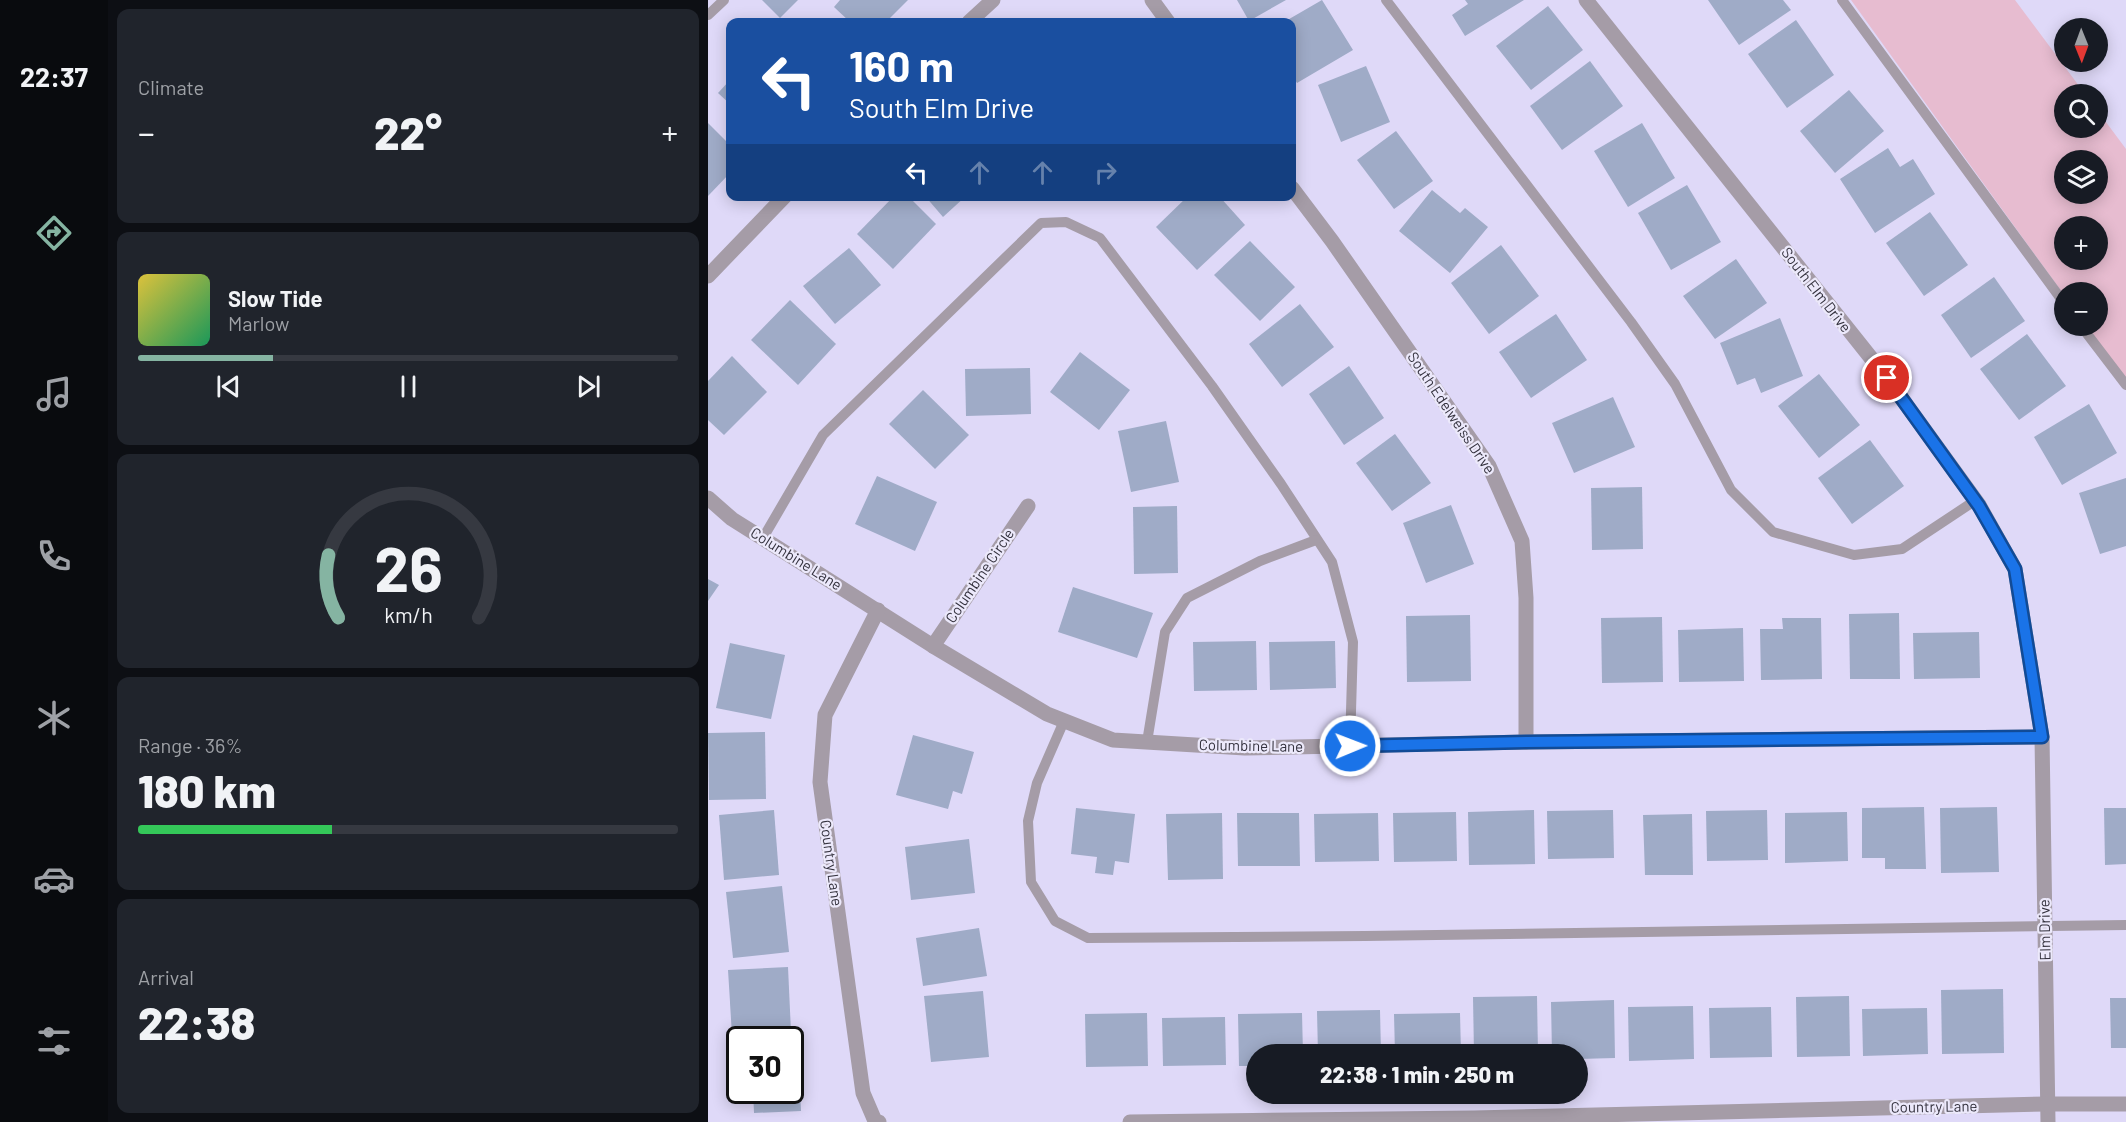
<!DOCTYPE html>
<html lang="en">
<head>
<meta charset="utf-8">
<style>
  :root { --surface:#171b24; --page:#20242c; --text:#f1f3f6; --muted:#9ea1a6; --line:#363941; --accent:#85b4a2 }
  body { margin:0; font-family:Barlow,sans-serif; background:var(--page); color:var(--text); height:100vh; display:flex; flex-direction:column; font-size:22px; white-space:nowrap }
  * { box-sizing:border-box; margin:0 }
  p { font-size:20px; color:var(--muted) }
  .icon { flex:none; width:33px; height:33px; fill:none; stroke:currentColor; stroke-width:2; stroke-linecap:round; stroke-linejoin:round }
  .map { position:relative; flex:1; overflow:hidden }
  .side { display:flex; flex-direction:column; gap:9px; padding:9px; background:#0d0f14; width:600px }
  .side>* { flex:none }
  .hud { position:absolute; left:18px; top:18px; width:570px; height:183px; border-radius:12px; box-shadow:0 3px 15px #0003; background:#1a4fa0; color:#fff; overflow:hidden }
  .needle { width:39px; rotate:179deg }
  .fabs { position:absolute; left:1346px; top:18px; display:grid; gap:12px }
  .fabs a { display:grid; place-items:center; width:54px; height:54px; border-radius:50%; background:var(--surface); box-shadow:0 3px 15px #0003; font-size:30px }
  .speed { position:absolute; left:18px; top:1026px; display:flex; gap:12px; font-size:30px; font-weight:700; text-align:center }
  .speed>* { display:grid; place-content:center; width:78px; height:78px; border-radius:50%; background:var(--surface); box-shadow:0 3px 15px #0003; line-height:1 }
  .speed .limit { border:3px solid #111; border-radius:9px; background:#fff; color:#111 }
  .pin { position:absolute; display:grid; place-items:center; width:51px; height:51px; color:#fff; margin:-26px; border:3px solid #fff; border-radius:50%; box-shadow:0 2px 6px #0007 }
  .me { position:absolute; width:66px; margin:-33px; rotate:89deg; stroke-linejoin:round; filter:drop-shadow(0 0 4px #0008) }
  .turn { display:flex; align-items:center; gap:21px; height:126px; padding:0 24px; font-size:27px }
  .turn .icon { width:78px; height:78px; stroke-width:2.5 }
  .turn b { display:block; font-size:42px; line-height:51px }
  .lanes { display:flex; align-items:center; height:57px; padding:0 24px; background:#0003; justify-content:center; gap:30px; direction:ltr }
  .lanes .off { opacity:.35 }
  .big { font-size:45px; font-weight:800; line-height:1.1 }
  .side .card { flex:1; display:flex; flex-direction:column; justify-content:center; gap:9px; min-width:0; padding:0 21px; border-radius:12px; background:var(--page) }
  .side .dial { align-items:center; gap:0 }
  .dial svg { height:156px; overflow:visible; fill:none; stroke:var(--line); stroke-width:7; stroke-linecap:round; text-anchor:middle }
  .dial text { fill:var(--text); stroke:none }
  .song { display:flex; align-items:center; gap:18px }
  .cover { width:72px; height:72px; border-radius:9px; background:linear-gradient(135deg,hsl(50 70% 55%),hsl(150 70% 35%)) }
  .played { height:6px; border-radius:3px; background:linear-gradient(90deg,var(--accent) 25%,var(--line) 25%) }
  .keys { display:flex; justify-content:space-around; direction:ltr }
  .heat { display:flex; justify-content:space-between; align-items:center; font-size:33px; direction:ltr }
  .charge { height:9px; border-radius:4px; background:linear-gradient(90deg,#34c759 36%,var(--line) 0) }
  .trip { position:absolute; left:538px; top:1044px; width:342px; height:60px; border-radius:30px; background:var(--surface); box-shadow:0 3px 15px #0003; font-weight:800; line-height:60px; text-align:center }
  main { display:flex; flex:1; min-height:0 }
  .dock { display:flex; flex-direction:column; width:108px; justify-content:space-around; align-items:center; background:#090b0e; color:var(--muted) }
  .dock .icon { width:42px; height:42px }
  .dock .on { color:var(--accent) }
  .dock b { font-size:27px; color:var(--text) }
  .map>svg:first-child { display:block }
  .green { fill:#e7bcd0; fill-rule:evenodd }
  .building { fill:#9fabc7 }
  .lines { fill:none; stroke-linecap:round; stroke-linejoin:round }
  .lane { stroke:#a59ca7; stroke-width:10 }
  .street { stroke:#a59ca7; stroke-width:15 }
  .route-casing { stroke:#114b97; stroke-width:15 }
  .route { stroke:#1a73e8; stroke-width:10 }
  .labels { text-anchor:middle; stroke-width:4.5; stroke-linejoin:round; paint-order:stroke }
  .street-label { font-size:15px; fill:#34323e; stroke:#ece9fb }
</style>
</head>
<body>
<main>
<nav class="dock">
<b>22:37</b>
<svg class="icon on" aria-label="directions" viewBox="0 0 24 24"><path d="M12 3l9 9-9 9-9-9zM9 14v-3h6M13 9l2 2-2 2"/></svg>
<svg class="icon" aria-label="music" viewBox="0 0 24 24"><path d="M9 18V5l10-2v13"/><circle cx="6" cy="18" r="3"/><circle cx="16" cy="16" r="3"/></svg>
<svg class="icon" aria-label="phone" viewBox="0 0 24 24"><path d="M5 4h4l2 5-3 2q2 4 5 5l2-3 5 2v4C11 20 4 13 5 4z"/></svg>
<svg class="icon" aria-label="climate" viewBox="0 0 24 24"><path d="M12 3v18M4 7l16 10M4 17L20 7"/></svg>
<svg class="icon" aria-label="car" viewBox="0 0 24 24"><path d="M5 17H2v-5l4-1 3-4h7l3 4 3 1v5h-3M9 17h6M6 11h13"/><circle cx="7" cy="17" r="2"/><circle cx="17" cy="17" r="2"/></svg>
<svg class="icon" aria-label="filters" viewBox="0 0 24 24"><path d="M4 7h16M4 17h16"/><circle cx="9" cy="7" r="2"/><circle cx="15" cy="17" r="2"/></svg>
</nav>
<section class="side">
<div class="card"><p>Climate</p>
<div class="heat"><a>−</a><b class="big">22°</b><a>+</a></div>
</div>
<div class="card">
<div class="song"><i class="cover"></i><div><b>Slow Tide</b><p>Marlow</p></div></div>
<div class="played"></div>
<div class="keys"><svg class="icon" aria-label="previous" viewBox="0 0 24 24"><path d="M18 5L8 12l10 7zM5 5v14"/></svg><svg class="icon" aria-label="pause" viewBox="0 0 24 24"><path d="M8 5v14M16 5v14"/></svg><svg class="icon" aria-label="next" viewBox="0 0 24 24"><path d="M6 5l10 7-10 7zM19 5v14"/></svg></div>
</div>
<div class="card dial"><svg viewBox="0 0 100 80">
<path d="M14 69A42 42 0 1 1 86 69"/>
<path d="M14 69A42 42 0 0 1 9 37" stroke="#85b4a2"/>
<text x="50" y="56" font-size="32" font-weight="700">26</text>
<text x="50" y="72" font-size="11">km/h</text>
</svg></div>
<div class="card"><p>Range · 36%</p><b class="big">180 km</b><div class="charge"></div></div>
<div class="card"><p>Arrival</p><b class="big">22:38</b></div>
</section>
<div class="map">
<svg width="1418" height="1122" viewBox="0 0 1418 1122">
  <rect width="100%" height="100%" fill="#dfd9f8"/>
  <path class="green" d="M 1143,0 L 1307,0 L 1377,94 L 1356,94 L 1356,128 L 1389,128 L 1389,110 L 1418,149 L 1418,381 L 1378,326 L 1389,326 L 1389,292 L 1356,292 L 1356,295 ZM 1356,160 L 1389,160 L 1389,194 L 1356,194 ZM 1356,226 L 1389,226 L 1389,260 L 1356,260 Z"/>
  <g class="building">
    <path d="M 54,0 L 90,0 L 72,18 Z"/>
    <path d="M 132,0 L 200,0 L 178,22 L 142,22 L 126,7 Z"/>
    <path d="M 529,0 L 578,0 L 541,21 Z"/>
    <path d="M 614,0 L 645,50 L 589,83 L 584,75 L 584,22 L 576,22 Z"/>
    <path d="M 757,0 L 816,0 L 757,36 L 744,15 L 760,4 Z"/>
    <path d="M 1000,0 L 1075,0 L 1083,10 L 1031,45 Z"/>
    <path d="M 840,6 L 875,50 L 823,90 L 788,46 Z"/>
    <path d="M 1088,20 L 1126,75 L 1079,108 L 1040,54 Z"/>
    <path d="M 882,61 L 915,106 L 854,150 L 822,106 Z"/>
    <path d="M 658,66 L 682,122 L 633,142 L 610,85 Z"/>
    <path d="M 22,80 L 22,104 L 10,93 Z"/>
    <path d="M 1141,90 L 1176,131 L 1127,173 L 1092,131 Z"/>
    <path d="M 0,123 L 22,145 L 22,173 L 0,196 Z"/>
    <path d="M 934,123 L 967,178 L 920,207 L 886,151 Z"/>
    <path d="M 688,131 L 725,181 L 686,209 L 649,160 Z"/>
    <path d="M 1180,148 L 1192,167 L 1205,159 L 1227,194 L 1167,233 L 1132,179 Z"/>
    <path d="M 979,185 L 1013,242 L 963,270 L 930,213 Z"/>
    <path d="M 724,190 L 752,213 L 757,208 L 780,227 L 742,273 L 691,231 Z"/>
    <path d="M 186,196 L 200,196 L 228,224 L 185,269 L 149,234 Z"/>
    <path d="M 217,196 L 258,196 L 235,217 Z"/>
    <path d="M 480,196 L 511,196 L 537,225 L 489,270 L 448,227 Z"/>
    <path d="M 1222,212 L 1260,265 L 1216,296 L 1178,243 Z"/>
    <path d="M 542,241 L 587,287 L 552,321 L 506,275 Z"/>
    <path d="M 793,245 L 831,296 L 781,334 L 743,283 Z"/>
    <path d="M 141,248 L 173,285 L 127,324 L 95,286 Z"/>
    <path d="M 1028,259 L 1059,303 L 1007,339 L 975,296 Z"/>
    <path d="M 1286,277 L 1317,321 L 1263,358 L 1233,315 Z"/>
    <path d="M 82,300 L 128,344 L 90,385 L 43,340 Z"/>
    <path d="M 592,304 L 626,347 L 574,387 L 541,344 Z"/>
    <path d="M 848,314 L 879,360 L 823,398 L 791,352 Z"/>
    <path d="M 1072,318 L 1095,376 L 1053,393 L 1047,378 L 1029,385 L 1012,343 Z"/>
    <path d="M 1319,334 L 1358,386 L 1311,420 L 1272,369 Z"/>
    <path d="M 372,352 L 422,390 L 391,430 L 342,392 Z"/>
    <path d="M 24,356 L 59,392 L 16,435 L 0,420 L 0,381 Z"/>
    <path d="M 641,366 L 676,418 L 636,445 L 601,394 Z"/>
    <path d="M 322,368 L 323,414 L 258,416 L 257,369 Z"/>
    <path d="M 1111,374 L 1152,425 L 1111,458 L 1070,406 Z"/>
    <path d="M 215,390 L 261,435 L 227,469 L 181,424 Z"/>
    <path d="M 905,397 L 927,447 L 866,473 L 844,423 Z"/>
    <path d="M 1381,404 L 1409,453 L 1354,485 L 1326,437 Z"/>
    <path d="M 458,421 L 471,482 L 423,492 L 410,431 Z"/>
    <path d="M 687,434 L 723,483 L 684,511 L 648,463 Z"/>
    <path d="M 1162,440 L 1196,486 L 1144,524 L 1110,478 Z"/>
    <path d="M 169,476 L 229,502 L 207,551 L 147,524 Z"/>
    <path d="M 1418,478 L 1418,546 L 1392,554 L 1371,493 Z"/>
    <path d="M 934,487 L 935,549 L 884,550 L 883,488 Z"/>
    <path d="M 743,505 L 766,564 L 718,583 L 695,523 Z"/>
    <path d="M 469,506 L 470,573 L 426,574 L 425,507 Z"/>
    <path d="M 0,579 L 11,585 L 0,601 Z"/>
    <path d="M 365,587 L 445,613 L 429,658 L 350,632 Z"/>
    <path d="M 1191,613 L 1192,679 L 1142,679 L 1141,614 Z"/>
    <path d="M 762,615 L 763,681 L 699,682 L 698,616 Z"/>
    <path d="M 954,617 L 955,682 L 894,683 L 893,618 Z"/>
    <path d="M 1074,618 L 1113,618 L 1114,679 L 1053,680 L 1052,629 L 1075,629 Z"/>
    <path d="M 1035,628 L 1036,681 L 971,682 L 970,630 Z"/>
    <path d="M 1271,632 L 1272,678 L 1206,679 L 1205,633 Z"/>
    <path d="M 548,641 L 549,690 L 486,691 L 485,642 Z"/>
    <path d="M 627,641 L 628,688 L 562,690 L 561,642 Z"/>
    <path d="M 22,643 L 77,655 L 63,719 L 8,708 Z"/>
    <path d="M 57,732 L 58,799 L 1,800 L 0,733 Z"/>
    <path d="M 205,735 L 266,752 L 254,794 L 245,791 L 240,809 L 188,795 Z"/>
    <path d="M 1216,807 L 1218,869 L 1177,869 L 1177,858 L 1154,858 L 1154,808 Z"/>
    <path d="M 1289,807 L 1291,872 L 1233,873 L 1232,808 Z"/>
    <path d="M 368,808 L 427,814 L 421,863 L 407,861 L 405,875 L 387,873 L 389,857 L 363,854 Z"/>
    <path d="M 1396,808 L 1418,808 L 1418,864 L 1397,865 Z"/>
    <path d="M 66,810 L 71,875 L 16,880 L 11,815 Z"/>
    <path d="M 826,810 L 827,864 L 761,865 L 760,812 Z"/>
    <path d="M 905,810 L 906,858 L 840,859 L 839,811 Z"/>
    <path d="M 1059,810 L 1060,860 L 999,861 L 998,811 Z"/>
    <path d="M 748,812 L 749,861 L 686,862 L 685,813 Z"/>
    <path d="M 1139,812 L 1140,861 L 1077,863 L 1077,813 Z"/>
    <path d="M 514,813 L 515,879 L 460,880 L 458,814 Z"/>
    <path d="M 529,813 L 591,813 L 592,866 L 530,866 Z"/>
    <path d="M 670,813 L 671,861 L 607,862 L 606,814 Z"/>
    <path d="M 984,814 L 985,875 L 937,875 L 935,815 Z"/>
    <path d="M 261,839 L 267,893 L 203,900 L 197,847 Z"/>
    <path d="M 74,886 L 81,952 L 25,958 L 18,892 Z"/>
    <path d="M 271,928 L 279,976 L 215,986 L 208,938 Z"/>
    <path d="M 80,967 L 83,1032 L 24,1035 L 20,970 Z"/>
    <path d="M 1295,989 L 1296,1053 L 1234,1054 L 1233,990 Z"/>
    <path d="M 275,991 L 281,1057 L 223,1062 L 216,996 Z"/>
    <path d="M 829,996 L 830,1054 L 766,1054 L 765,997 Z"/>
    <path d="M 1141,996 L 1142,1056 L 1089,1057 L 1088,997 Z"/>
    <path d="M 1402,998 L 1418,998 L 1418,1048 L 1403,1048 Z"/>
    <path d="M 906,1000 L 907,1058 L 870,1059 L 870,1054 L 844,1054 L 843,1002 Z"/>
    <path d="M 985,1006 L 986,1059 L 921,1061 L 920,1007 Z"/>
    <path d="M 1063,1007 L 1064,1057 L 1002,1058 L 1001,1008 Z"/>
    <path d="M 1219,1008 L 1220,1054 L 1155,1056 L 1154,1009 Z"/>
    <path d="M 672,1010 L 673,1054 L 610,1054 L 609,1011 Z"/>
    <path d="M 439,1013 L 440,1066 L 378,1067 L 377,1014 Z"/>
    <path d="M 594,1013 L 595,1054 L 549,1054 L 549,1066 L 531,1066 L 530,1014 Z"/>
    <path d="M 752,1013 L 753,1054 L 687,1054 L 686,1014 Z"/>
    <path d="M 517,1017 L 518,1065 L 455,1066 L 454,1018 Z"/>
    <path d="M 82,1047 L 90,1047 L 93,1111 L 46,1113 L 45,1090 L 82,1090 Z"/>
    <path d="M 32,1049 L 32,1092 L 26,1092 L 24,1050 Z"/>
  </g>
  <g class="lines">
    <g class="lane">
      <path d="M 678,0 L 923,322 L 967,384 L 1023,490 L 1065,532 L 1146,555 L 1194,549 L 1268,500"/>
      <path d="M 1134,0 L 1356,303"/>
      <path d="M 0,15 L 16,0"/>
      <path d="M 1373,326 L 1418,385"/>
      <path d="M 55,538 L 115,435 L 333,223 L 358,222 L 392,238 L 504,386 L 573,484 L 624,562 L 645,642 L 642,746"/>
      <path d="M 356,721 L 329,783 L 320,821 L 323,882 L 347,921 L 380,938 L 657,936 L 1418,925"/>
      <path d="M 439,742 L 457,632 L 479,598 L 552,561 L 608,540"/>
    </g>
    <g class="street">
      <path d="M 444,0 L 460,22"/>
      <path d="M 878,0 L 1179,378 L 1271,505 L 1307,569 L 1334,737 L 1340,1122"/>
      <path d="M 261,22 L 285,0"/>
      <path d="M 584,188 L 624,241 L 781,466 L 814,541 L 818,598 L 818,742"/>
      <path d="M 0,276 L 77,196"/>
      <path d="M 0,498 L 24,519 L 225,646 L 339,714 L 405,740 L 537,748 L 818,742 L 1334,737"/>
      <path d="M 170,610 L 117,715 L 112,782 L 155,1093 L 167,1121 L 171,1122"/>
      <path d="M 225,646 L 320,506"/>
      <path d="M 422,1122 L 766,1118 L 1339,1104 L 1418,1104"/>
    </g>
  </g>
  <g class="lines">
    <defs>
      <path id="route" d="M 642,746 L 818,742 L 1334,737 L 1307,569 L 1271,506 L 1179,378"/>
    </defs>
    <use href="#route" class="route-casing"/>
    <use href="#route" class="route"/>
  </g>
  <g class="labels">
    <g class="street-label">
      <text transform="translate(1108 290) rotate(52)" y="5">South Elm Drive</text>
      <text transform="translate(743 413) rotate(56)" y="5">South Edelweiss Drive</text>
      <text transform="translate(88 559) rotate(32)" y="5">Columbine Lane</text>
      <text transform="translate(272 576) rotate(-56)" y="5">Columbine Circle</text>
      <text transform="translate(543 746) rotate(1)" y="5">Columbine Lane</text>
      <text transform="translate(123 863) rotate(82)" y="5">Country Lane</text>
      <text transform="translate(1337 930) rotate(-91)" y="5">Elm Drive</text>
      <text transform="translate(1226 1107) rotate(-1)" y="5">Country Lane</text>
    </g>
  </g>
</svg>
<div class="fabs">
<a><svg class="needle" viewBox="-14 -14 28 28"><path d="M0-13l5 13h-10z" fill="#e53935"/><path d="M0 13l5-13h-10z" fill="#9ea1a6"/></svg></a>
<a><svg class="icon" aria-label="search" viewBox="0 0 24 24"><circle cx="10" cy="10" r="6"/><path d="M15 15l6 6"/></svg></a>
<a><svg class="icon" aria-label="layers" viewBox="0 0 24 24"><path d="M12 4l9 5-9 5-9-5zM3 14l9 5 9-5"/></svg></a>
<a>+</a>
<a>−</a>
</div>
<div class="speed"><div class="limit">30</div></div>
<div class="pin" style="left:1179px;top:378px;background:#d93025"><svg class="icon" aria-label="arrive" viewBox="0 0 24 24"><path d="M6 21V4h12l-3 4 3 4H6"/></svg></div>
<svg class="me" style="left:642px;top:746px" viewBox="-20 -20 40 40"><circle r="17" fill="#1a73e8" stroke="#fff" stroke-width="3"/><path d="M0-11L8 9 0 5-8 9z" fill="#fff"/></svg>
<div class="trip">22:38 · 1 min · 250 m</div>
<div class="hud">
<div class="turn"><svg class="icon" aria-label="left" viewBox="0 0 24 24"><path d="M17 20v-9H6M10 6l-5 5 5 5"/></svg><div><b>160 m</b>South Elm Drive</div></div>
<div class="lanes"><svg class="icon" aria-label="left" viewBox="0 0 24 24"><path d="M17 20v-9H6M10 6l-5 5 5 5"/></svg><svg class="icon off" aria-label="ahead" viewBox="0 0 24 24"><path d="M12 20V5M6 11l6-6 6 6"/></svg><svg class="icon off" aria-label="ahead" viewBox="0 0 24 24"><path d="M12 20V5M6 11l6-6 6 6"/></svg><svg class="icon off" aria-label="right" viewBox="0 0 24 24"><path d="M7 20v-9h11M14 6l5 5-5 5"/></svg></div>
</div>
</div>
</main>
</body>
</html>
